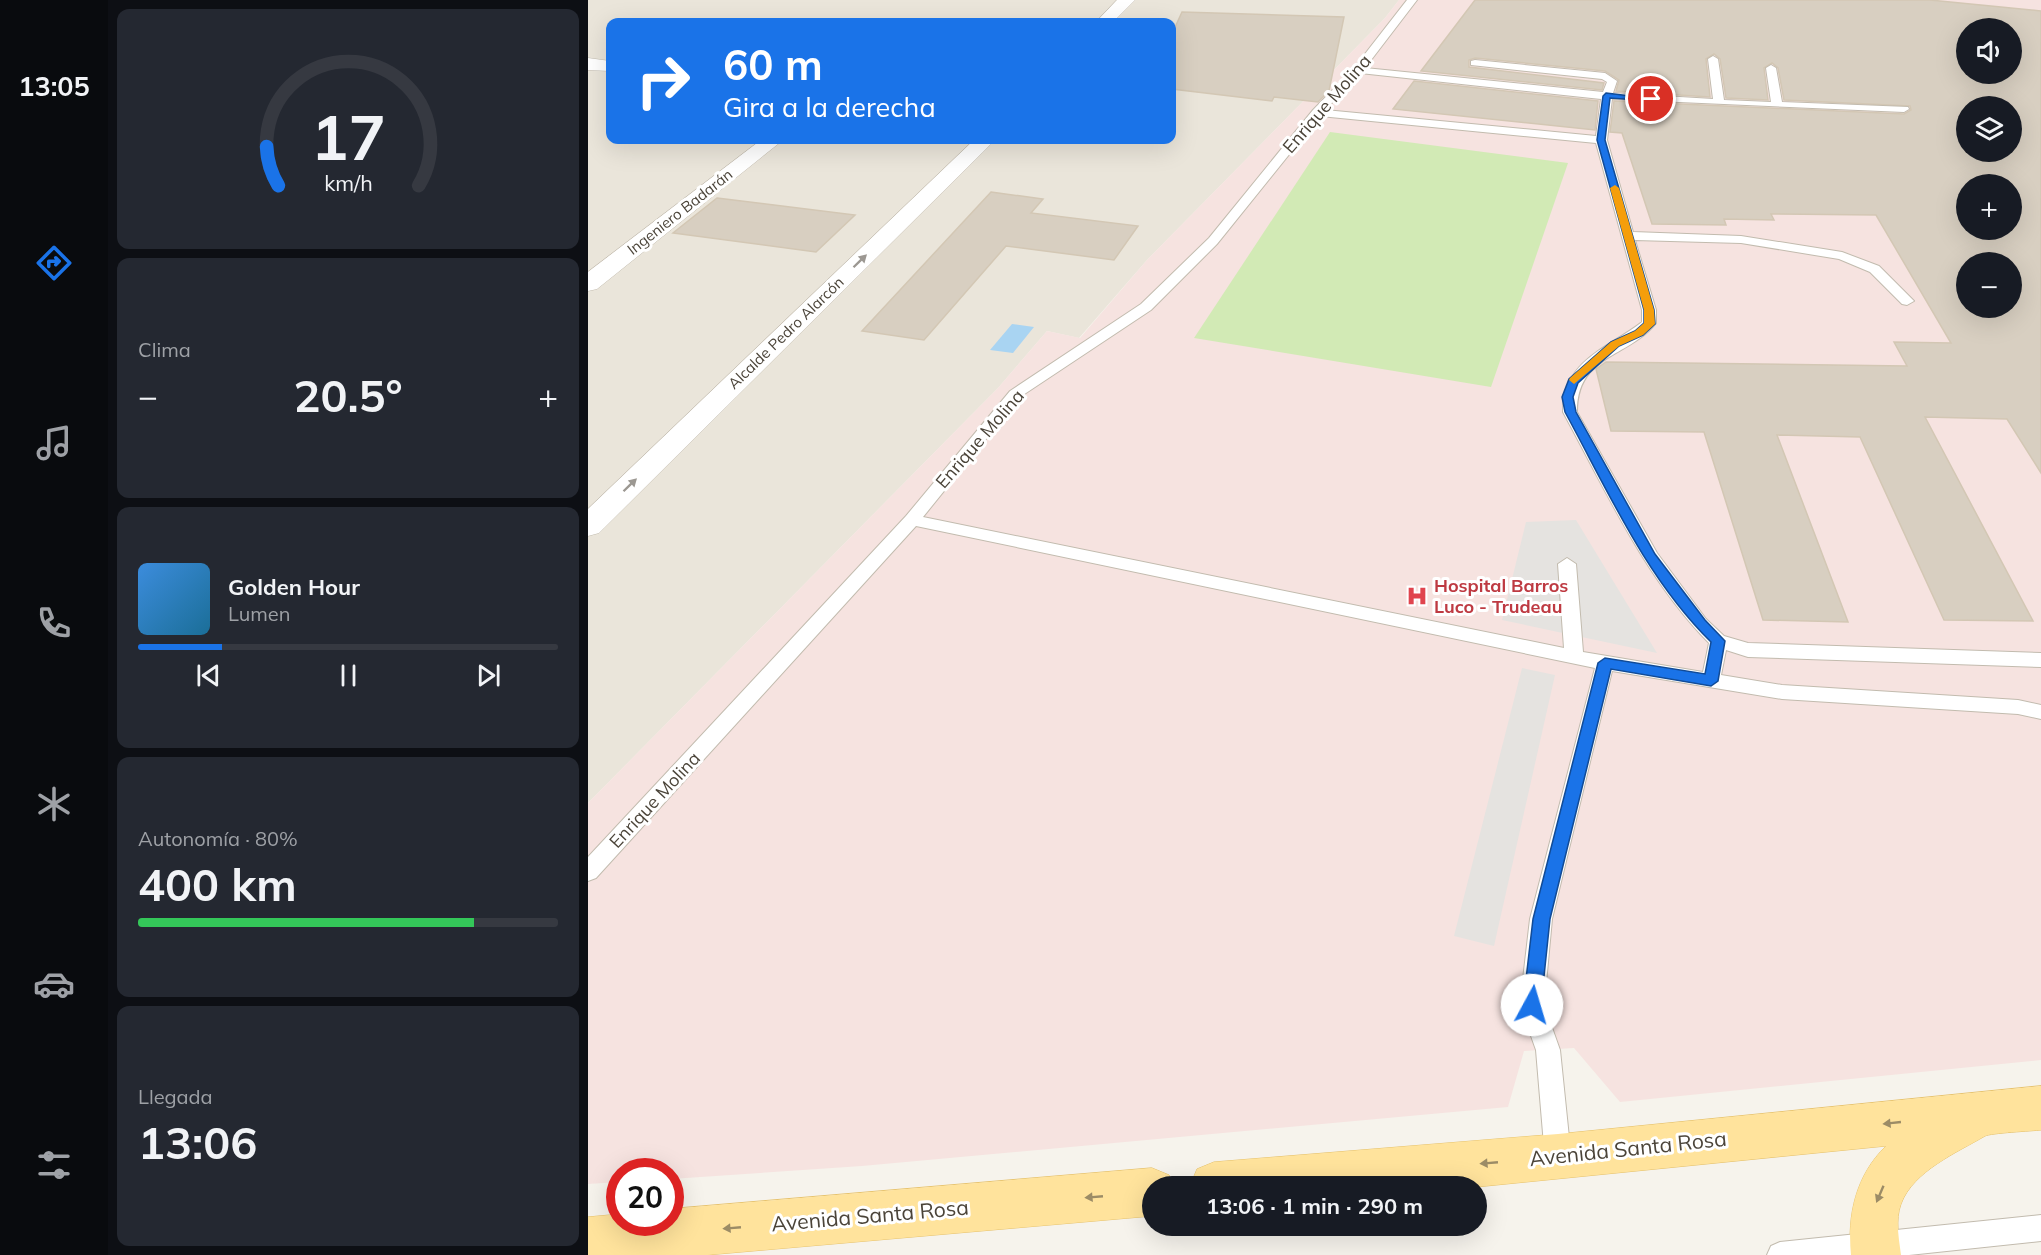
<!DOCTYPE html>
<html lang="es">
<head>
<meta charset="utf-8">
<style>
  :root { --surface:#171b24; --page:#242831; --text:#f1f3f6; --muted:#9ea1a6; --line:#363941; --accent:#1a73e8 }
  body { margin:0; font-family:Mulish,sans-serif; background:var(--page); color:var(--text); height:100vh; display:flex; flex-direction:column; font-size:22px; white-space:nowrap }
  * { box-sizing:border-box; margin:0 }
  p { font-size:20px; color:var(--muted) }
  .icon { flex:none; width:33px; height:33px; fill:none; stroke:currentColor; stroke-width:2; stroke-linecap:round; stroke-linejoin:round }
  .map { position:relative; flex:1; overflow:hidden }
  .sheet { display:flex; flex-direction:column; gap:9px; padding:9px; background:#0d0f14; width:480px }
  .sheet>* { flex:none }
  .hud { position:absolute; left:18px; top:18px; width:570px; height:126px; border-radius:12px; box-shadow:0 6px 24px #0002; background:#1a73e8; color:#fff; overflow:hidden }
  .buttons { position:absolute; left:1368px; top:18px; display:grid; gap:12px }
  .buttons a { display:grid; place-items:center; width:66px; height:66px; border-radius:50%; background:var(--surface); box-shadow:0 6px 24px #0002; font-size:30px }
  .speed { position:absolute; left:18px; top:1158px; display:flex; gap:12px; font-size:30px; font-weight:700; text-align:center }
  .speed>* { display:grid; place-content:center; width:78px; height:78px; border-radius:50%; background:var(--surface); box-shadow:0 6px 24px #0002; line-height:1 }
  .speed .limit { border:9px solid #d22; background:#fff; color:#111 }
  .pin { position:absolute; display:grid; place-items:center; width:51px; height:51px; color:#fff; margin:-26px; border:3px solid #fff; border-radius:50%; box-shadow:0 2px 6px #0007 }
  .me { position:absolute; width:66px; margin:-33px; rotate:6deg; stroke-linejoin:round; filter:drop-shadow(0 0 4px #0008) }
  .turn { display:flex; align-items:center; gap:21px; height:126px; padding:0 18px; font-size:27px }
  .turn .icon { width:78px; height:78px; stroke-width:2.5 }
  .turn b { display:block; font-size:42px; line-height:51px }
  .big { font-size:45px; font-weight:700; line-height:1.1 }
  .sheet .card { flex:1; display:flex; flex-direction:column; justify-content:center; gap:9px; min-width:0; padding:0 21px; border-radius:12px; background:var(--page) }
  .sheet .dial { align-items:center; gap:0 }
  .dial svg { height:156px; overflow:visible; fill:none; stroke:var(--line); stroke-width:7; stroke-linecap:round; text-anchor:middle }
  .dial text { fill:var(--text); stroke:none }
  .song { display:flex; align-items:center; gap:18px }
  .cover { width:72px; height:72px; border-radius:9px; background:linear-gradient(135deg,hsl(210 70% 55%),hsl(200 70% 35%)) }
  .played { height:6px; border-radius:3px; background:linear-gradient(90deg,var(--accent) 20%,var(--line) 20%) }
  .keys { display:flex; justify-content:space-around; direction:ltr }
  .heat { display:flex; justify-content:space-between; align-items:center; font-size:33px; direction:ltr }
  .charge { height:9px; border-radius:4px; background:linear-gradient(90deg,#34c759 80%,var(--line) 0) }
  .trip { position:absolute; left:554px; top:1176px; width:345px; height:60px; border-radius:30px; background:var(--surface); box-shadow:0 6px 24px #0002; font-weight:700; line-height:60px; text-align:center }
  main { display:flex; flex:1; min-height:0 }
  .dock { display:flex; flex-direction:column; width:108px; justify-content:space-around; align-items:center; background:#090b0e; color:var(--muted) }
  .dock .icon { width:42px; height:42px }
  .dock .selected { color:var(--accent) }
  .dock b { font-size:27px; color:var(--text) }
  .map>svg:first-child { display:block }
  .residential { fill:#eae5da; fill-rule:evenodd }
  .medical { fill:#f6e3e0; fill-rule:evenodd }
  .green { fill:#d2eab5 }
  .parking { fill:#e5e3e0 }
  .water { fill:#a9d4f2 }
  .building { fill:#d8cfc1; stroke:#d3c7b4; stroke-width:1.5; fill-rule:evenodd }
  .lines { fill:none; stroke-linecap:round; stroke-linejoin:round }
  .service-casing { stroke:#c2bbae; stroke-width:2 }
  .minor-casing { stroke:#c2bbae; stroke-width:1 }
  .tertiary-casing { stroke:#c2bbae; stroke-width:1 }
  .primary-casing { stroke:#e6c16a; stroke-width:1 }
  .service { fill:#fff; fill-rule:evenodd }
  .minor { fill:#fff; fill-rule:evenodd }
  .tertiary { fill:#fff; fill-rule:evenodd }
  .primary { fill:#ffe39c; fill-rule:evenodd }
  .oneway { fill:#9c9892 }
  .oneway2 { fill:#9c8c66 }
  .route { fill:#1a73e8; stroke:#114b97; stroke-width:1.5 }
  .slow { fill:#f59e0b }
  .labels { text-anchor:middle; stroke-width:6; stroke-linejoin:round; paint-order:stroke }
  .far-street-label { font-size:15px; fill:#4b4439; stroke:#fff }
  .street-label { font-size:18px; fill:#4b4439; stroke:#fff }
  .health-label { font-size:18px; font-weight:bold; fill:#be3a42; stroke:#fff; text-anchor:start }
  .near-street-label { font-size:21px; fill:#4b4439; stroke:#fff }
</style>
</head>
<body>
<main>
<nav class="dock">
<b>13:05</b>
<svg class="icon selected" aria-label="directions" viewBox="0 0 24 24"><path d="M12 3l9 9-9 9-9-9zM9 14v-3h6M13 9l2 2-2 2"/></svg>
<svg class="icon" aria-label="music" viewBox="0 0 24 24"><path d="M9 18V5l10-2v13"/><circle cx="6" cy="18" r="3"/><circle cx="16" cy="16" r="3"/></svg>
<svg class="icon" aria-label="phone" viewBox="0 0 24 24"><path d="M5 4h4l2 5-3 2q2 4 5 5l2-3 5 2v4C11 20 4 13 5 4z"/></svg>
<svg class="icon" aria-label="climate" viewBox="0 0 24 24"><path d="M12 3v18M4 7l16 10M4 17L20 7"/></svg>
<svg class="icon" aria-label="car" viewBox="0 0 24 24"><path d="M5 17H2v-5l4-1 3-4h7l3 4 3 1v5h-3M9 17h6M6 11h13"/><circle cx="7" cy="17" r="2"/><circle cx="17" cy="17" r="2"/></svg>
<svg class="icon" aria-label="filters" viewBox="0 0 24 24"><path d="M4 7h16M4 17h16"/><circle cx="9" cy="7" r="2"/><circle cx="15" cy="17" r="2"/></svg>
</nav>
<section class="sheet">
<div class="card dial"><svg viewBox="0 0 100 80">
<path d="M14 69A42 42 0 1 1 86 69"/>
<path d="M14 69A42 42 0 0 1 8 49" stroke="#1a73e8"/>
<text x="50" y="56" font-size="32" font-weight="700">17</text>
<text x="50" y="72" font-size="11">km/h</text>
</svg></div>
<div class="card"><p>Clima</p>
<div class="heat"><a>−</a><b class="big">20.5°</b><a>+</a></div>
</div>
<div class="card">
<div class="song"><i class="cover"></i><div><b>Golden Hour</b><p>Lumen</p></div></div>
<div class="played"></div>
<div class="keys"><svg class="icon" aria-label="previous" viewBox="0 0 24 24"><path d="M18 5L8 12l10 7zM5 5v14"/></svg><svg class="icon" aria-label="pause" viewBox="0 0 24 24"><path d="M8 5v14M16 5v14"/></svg><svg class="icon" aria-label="next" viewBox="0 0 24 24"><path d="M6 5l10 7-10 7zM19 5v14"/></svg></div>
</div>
<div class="card"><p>Autonomía · 80%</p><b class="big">400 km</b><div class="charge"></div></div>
<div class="card"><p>Llegada</p><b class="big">13:06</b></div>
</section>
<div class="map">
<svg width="1453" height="1255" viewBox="0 0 1453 1255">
  <rect width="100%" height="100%" fill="#f6f3ec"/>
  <path class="residential" d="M 0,0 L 811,0 L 797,18 L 559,260 L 491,338 L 459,331 L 410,388 L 0,803 ZM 22,22 L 584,22 L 584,140 L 22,140 Z"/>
  <path class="medical" d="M 811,0 L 1453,0 L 1453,1060 L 1032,1102 L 986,1048 L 936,1051 L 920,1107 L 274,1166 L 83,1179 L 82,1172 L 32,1172 L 31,1182 L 0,1184 L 0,803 L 410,388 L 459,331 L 492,338 L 559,260 L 797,18 ZM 1378,28 L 1424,28 L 1424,74 L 1378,74 ZM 1378,106 L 1424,106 L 1424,152 L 1378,152 ZM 1378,184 L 1424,184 L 1424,230 L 1378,230 ZM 1378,262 L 1424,262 L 1424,308 L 1378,308 Z"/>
  <path class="green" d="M 742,132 L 980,163 L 903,387 L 606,338 Z"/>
  <g class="parking">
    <path d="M 988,520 L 1069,653 L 914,620 L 938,522 Z"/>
    <path d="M 934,668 L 967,675 L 906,946 L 866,936 Z"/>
  </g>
  <path class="water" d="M 424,324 L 446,327 L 425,353 L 402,350 Z"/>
  <g class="building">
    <path d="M 887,0 L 1342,0 L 1453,11 L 1453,473 L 1419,419 L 1337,417 L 1445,621 L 1356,620 L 1272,437 L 1189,435 L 1260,622 L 1175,620 L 1116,432 L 1023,431 L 1008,369 L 1018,362 L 1319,366 L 1306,342 L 1363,343 L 1288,215 L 1183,214 L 1186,220 L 1136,219 L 1138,225 L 1064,224 L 1034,133 L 1022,132 L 1026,101 L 1316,114 L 1323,110 L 1322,106 L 1196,100 L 1190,68 L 1184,63 L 1176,68 L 1180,100 L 1138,98 L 1132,59 L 1126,54 L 1118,59 L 1122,97 L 1028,91 L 1031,80 L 1017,71 L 887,58 L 881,60 L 881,67 L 1016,83 L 1014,90 L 833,71 ZM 1378,28 L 1424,28 L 1424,74 L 1378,74 ZM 1378,106 L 1424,106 L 1424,152 L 1378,152 ZM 1378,184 L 1424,184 L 1424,230 L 1378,230 ZM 1378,262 L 1424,262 L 1424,308 L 1378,308 Z"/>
    <path d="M 594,12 L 756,17 L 741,91 L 730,102 L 686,97 L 684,101 L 584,89 L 584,34 Z"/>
    <path d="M 826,81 L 1010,101 L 1007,130 L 805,109 Z"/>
    <path d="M 403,192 L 455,199 L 443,213 L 550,226 L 526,260 L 418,246 L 336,340 L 274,331 Z"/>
    <path d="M 129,198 L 267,215 L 228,252 L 85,233 Z"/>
  </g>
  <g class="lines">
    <defs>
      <g id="service">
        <path d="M 819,0 L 829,0 L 777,68 L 1015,92 L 1019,82 L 1014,79 L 883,65 L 883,61 L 887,60 L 1017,73 L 1029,81 L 1025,93 L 1125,99 L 1120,59 L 1125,56 L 1130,59 L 1136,100 L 1183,102 L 1178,68 L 1183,65 L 1188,68 L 1194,102 L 1320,107 L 1321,109 L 1316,112 L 1024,99 L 1019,140 L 1045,232 L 1153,236 L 1254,252 L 1291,266 L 1326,301 L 1319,305 L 1314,304 L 1282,272 L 1251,259 L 1153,243 L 1047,240 L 1068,310 L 1068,323 C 1039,359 989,354 989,412 L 1069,553 L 1118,619 L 1136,636 L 1160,643 L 1453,653 L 1453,667 L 1160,657 L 1138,650 L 1133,675 L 1194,685 L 1430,700 L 1453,705 L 1453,719 L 1430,714 L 1194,699 L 1024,671 L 964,919 L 956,1005 L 972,1050 L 983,1157 L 979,1166 L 970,1170 L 961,1166 L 957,1157 L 948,1050 L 932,1005 L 942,919 L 1007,668 L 328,526 L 8,878 L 0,881 L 0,857 L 318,516 L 422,391 L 553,304 L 621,238 L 725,110 L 766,68 ZM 772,73 L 1013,99 L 1008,136 L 737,110 ZM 732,116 L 1008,143 L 1054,310 L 1054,322 C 1019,349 975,360 975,412 C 1018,491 1057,578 1121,643 L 1115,672 L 995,652 L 988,564 L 979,558 L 970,564 L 976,648 L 335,517 L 432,397 L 563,310 L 629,244 Z"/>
        <path d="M 1453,1215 L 1453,1241 L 1321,1255 L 1179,1255 L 1183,1246 L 1192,1242 Z"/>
      </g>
      <g id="minor">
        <path d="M 0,58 L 22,61 L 22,71 L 0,70 Z"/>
        <path d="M 173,140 L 195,140 L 9,289 L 0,291 L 0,272 Z"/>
      </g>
      <g id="tertiary">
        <path d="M 529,0 L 547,0 L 525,22 L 508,22 Z"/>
        <path d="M 386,140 L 407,140 L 11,533 L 0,536 L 0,509 Z"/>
      </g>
      <g id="primary">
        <path d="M 1453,1086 L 1453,1130 C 1444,1131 1403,1133 1397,1136 C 1370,1152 1325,1171 1313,1204 C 1307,1220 1311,1239 1313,1255 L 1263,1255 C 1259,1215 1268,1175 1298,1146 L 888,1187 L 602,1186 L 609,1169 L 626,1162 L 970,1134 Z"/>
        <path d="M 564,1168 L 581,1175 L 586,1186 L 564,1186 L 564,1216 L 119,1255 L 0,1255 L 0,1217 L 32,1214 L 32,1222 L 82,1222 L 82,1209 Z"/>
      </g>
    </defs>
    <use href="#service" class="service-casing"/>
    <use href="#minor" class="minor-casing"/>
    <use href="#tertiary" class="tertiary-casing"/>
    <use href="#primary" class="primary-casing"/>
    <use href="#service" class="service"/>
    <use href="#minor" class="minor"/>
    <use href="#tertiary" class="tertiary"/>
    <use href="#primary" class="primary"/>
  </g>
  <defs><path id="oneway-solid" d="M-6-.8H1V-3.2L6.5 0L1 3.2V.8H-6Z" transform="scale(1.5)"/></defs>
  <g class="oneway">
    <use href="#oneway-solid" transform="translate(272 261) rotate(-44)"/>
    <use href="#oneway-solid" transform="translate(42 485) rotate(-44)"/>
  </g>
  <g class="oneway2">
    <use href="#oneway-solid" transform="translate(1304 1123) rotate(174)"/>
    <use href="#oneway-solid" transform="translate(901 1163) rotate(175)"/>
    <use href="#oneway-solid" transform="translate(1292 1194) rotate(113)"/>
    <use href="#oneway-solid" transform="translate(506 1197) rotate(175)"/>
    <use href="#oneway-solid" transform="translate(144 1228) rotate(175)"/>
  </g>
  <path class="route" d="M 1018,93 L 1067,99 L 1063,101 L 1022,98 L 1017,140 L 1066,310 L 1067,324 L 1055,335 L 1031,346 L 990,383 L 985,397 L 988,412 L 1067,554 L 1117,620 L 1137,641 L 1130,681 L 1123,686 L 1023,669 L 962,919 L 953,1005 L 951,1010 L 944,1013 L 938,1010 L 935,1005 L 945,919 L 1010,663 L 1017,658 L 1117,674 L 1123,642 C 1058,578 1020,491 977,412 L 974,397 L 981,379 L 1023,342 L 1047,331 L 1056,323 L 1056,310 L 1009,140 L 1015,96 Z"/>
  <path class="slow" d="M 1027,185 L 1031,188 L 1066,310 L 1067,324 L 1055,335 L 1031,346 L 986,384 L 981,380 L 982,378 L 1023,342 L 1047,331 L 1056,323 L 1056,310 L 1022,188 Z"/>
  <defs>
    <symbol id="hospital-bare" viewBox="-9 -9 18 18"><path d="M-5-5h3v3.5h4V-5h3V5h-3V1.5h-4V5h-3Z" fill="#e0444e" stroke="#fff" stroke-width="2.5" paint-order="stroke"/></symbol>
  </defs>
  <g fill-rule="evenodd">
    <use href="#hospital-bare" x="814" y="581" width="30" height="30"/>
  </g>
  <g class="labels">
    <g class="far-street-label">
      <text transform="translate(92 212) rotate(-38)" y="5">Ingeniero Badarán</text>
      <text transform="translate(198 333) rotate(-44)" y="5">Alcalde Pedro Alarcón</text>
    </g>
    <g class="street-label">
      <text transform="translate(739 104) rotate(-49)" y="6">Enrique Molina</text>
      <text transform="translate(392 439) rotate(-49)" y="6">Enrique Molina</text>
      <text transform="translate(67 800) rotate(-47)" y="6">Enrique Molina</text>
    </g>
    <g class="health-label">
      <text x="846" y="592">Hospital Barros<tspan x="846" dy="21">Luco - Trudeau</tspan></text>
    </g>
    <g class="near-street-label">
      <text transform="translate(1040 1149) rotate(-6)" y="7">Avenida Santa Rosa</text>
      <text transform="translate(282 1216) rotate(-5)" y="7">Avenida Santa Rosa</text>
    </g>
  </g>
</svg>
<div class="buttons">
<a><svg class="icon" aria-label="sound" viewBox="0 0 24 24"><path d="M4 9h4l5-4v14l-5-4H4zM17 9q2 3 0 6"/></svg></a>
<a><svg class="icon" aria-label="layers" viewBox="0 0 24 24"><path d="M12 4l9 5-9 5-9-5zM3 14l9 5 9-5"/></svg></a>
<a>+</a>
<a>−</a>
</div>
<div class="speed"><div class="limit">20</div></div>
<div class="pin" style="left:1063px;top:99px;background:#d93025"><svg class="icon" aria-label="arrive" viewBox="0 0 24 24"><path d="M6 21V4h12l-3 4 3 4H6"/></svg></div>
<svg class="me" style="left:944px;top:1005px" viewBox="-20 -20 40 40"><circle r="19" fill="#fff"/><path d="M0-13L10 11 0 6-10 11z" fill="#1a73e8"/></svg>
<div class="trip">13:06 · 1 min · 290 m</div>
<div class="hud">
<div class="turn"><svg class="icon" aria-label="right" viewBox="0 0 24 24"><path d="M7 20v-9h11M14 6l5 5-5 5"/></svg><div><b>60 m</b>Gira a la derecha</div></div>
</div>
</div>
</main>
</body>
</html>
